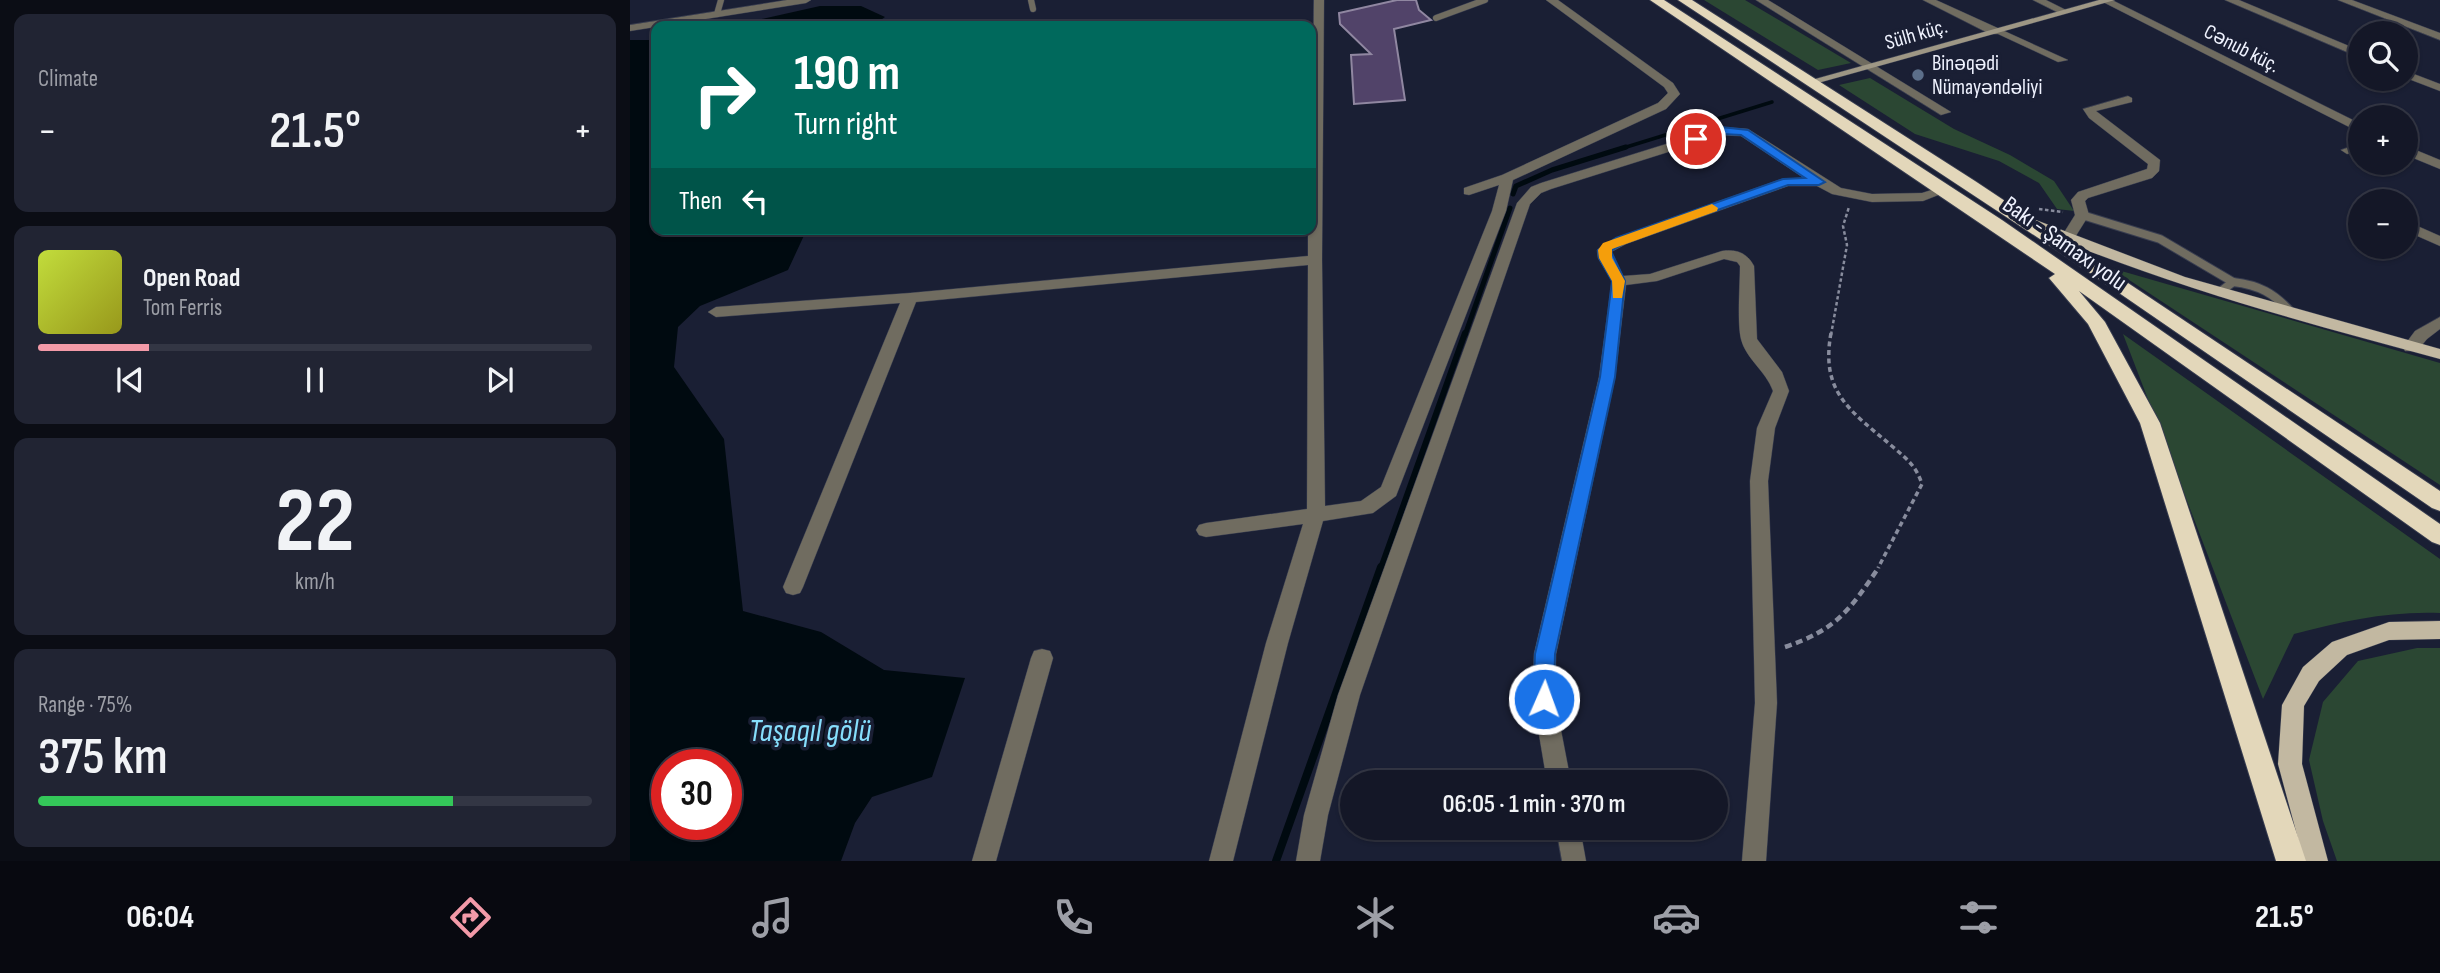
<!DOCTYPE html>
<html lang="en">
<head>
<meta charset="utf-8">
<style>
  :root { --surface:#141727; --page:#212433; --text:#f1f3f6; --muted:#9d9fa7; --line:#333644; --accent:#f39aa8 }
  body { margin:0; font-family:"Sofia Sans Condensed",sans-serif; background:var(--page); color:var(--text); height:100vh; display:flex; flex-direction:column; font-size:26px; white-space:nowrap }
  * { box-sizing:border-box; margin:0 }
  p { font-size:23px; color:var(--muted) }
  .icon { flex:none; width:38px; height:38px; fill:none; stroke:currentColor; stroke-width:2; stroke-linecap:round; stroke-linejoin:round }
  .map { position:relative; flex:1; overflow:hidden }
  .drawer { display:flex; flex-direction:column; gap:14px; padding:14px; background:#0b0d15; width:630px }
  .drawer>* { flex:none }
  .hud { position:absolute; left:21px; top:21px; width:665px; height:214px; border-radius:14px; box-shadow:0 2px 5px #0004,0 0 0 2px var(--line); background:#00695c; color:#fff; overflow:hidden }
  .tools { position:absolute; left:1718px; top:21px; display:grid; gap:14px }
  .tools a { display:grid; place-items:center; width:70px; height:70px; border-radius:50%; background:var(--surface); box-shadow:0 2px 5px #0004,0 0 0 2px var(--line); font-size:35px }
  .speed { position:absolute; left:21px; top:749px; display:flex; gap:14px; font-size:35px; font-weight:700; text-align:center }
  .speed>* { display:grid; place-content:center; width:91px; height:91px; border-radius:50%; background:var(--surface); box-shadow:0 2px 5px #0004,0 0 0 2px var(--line); line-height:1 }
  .speed .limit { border:10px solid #d22; background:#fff; color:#111 }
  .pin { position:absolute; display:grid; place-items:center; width:60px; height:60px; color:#fff; margin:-30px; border:4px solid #fff; border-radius:50%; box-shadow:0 2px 7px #0007 }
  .me { position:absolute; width:77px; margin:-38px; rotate:2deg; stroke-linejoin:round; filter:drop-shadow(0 0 5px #0008) }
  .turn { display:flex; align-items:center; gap:24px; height:147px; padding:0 28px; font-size:32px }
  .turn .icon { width:91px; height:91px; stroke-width:2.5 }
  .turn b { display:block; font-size:49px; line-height:60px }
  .then { display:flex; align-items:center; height:66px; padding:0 28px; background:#0003; gap:14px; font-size:26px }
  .big { font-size:52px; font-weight:600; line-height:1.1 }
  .drawer .card { flex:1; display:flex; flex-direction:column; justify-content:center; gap:10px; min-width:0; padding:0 24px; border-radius:14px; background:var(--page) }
  .drawer .dial { align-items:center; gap:0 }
  .dial b { font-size:91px; line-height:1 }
  .song { display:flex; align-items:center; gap:21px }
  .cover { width:84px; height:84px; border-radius:10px; background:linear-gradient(135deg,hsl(70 70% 55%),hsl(60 70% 35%)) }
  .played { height:7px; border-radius:4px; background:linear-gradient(90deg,var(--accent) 20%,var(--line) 20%) }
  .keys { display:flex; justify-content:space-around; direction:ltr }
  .heat { display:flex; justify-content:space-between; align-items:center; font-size:38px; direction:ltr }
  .charge { height:10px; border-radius:5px; background:linear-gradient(90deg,#34c759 75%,var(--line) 0) }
  .trip { position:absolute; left:710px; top:770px; width:388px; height:70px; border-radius:35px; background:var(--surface); box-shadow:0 2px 5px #0004,0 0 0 2px var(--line); font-weight:600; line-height:70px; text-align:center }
  .tabs { display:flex; height:112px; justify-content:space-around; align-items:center; background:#080910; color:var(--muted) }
  .tabs .icon { width:49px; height:49px }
  .tabs .current { color:var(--accent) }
  .tabs b { font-size:32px; color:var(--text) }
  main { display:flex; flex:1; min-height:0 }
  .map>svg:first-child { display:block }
  .green { fill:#2b4733 }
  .water { fill:#000a10; fill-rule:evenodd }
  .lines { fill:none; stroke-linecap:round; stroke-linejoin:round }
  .stream-far3 { stroke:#000a10; stroke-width:3.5 }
  .stream-far2 { stroke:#000a10; stroke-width:5 }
  .stream-far1 { stroke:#000a10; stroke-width:6 }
  .stream { stroke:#000a10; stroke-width:8 }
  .building { fill:#514369; stroke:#9087a1; stroke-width:2 }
  .lane-far1-casing { stroke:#383d50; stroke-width:7 }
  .lane-casing { stroke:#383d50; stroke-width:10 }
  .street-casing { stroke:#383d50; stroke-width:1 }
  .secondary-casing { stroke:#383d50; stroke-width:1 }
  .primary-casing { stroke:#383d50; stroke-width:1 }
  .highway-casing { stroke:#383d50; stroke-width:2 }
  .path-far2 { stroke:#888c9d; stroke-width:2.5; stroke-dasharray:3.5 2.5; stroke-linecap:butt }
  .path-far1 { stroke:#888c9d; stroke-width:3.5; stroke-dasharray:5 3.5; stroke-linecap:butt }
  .path { stroke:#888c9d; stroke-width:4.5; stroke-dasharray:7 4.5; stroke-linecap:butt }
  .lane-far1 { stroke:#706c60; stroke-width:6 }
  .lane { stroke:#706c60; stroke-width:8 }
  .street { fill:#706c60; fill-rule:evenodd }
  .secondary { fill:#9e9785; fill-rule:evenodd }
  .primary { fill:#c2b8a1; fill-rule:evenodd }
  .highway { fill:#e3d7ba; fill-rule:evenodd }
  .route { fill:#1a73e8; stroke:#114b97; stroke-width:2 }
  .slow { fill:#f59e0b }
  .service-dot { fill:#5c6f8a; stroke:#1a1f34; stroke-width:2.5 }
  .labels { text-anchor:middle; stroke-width:7; stroke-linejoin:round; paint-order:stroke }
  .far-street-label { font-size:21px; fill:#eff2fe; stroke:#1a1f34 }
  .far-poi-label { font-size:21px; fill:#eff2fe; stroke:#1a1f34; text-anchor:start }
  .street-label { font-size:24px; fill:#eff2fe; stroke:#1a1f34 }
  .near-water-label { font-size:32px; font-style:italic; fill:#86defc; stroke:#1a1f34 }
</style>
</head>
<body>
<main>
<section class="drawer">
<div class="card"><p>Climate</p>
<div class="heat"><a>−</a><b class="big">21.5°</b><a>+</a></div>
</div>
<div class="card">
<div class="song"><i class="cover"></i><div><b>Open Road</b><p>Tom Ferris</p></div></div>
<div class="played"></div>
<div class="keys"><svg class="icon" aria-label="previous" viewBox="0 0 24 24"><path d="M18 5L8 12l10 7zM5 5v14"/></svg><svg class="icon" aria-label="pause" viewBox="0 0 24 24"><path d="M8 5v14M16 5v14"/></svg><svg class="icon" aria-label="next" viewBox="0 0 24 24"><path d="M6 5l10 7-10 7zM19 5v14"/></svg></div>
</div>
<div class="card dial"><b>22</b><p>km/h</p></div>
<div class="card"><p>Range · 75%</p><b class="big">375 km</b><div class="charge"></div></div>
</section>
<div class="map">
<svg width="1810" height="861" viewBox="0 0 1810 861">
  <rect width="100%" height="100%" fill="#1a1f34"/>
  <g class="green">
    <path d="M 1074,0 L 1115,0 L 1221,63 L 1188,70 Z"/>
    <path d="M 1240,78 L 1324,129 L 1380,155 L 1424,181 L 1444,211 L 1427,209 L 1409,183 L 1369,161 L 1285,134 L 1209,85 Z"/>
    <path d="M 1481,268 L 1810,363 L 1810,485 Z"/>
    <path d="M 1493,334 L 1810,559 L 1810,613 C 1759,611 1713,621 1664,634 L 1633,699 Z"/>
    <path d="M 1787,648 L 1810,648 L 1810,861 L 1707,861 L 1693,821 L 1679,760 L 1693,702 L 1728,661 Z"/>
  </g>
  <g class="water">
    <path d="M 190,6 L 231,6 L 255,17 L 242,26 L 100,26 Z"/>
    <path d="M 0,40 L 26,40 L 26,229 L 177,229 L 158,270 L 70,306 L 48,327 L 44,367 L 94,439 L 113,611 L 191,632 L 254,670 L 335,678 L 302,777 L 242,797 L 225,823 L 211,861 L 0,861 ZM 37,765 L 96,765 L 96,824 L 37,824 Z"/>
  </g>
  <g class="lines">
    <path class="stream-far3" d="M 990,149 L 1142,102"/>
    <g class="stream-far2">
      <path d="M 883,194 L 886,186 L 922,170 L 996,147"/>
      <path d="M 835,335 L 880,208"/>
    </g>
    <path class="stream-far1" d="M 751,568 L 835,333"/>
    <path class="stream" d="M 646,861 L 751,567"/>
  </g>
  <path class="building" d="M 767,0 L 786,0 L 789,10 L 801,20 L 764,29 L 775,100 L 724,104 L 721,55 L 741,54 L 710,24 L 709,13 Z"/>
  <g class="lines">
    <defs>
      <g id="lane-far1">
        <path d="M 401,0 L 403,9"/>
        <path d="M 87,14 L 91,0"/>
        <path d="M 806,18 L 855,0"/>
      </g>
      <g id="lane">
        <path d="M 1452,215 L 1530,239 L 1603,282"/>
        <path d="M 1590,292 L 1603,282 C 1629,285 1644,293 1662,313"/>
      </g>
      <g id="street">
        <path d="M 157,0 L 181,0 L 176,3 L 0,31 L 0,25 Z"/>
        <path d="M 684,0 L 694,0 L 692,260 L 695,506 L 731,501 L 751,487 L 862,211 L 869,185 L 839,195 L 834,194 L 834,188 L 872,175 L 1028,103 L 1038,93 L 1034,87 L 916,0 L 928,0 L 1043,83 L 1050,94 L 1036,109 L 883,180 L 876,211 L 766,496 L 743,513 L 693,521 L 658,643 L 603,861 L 579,861 L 636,643 L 673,524 L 576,537 L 569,535 L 566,530 L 569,525 L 576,523 L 677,509 L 678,265 L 286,302 L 173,587 L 170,593 L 163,595 L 156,593 L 153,587 L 270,303 L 86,317 L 78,312 L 86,307 L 280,293 L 678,256 L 678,229 L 681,229 Z"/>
        <path d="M 1126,0 L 1138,0 L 1321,112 L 1311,115 Z"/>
        <path d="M 1293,0 L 1306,0 L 1438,60 L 1428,62 L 1368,34 L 1360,34 Z"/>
        <path d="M 1403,0 L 1416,0 L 1440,12 L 1431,14 Z"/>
        <path d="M 1482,0 L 1731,124 L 1731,133 L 1471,1 Z"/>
        <path d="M 1595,0 L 1609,0 L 1731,51 L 1731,58 Z"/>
        <path d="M 1708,0 L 1722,0 L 1810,33 L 1810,40 Z"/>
        <path d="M 1776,71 L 1810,84 L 1810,91 L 1776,78 Z"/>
        <path d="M 1498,96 L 1502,98 L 1502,102 L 1466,111 L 1530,160 L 1529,171 L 1522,178 L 1458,198 L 1455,201 L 1459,215 L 1442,242 L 1432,242 L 1430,239 L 1445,215 L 1441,200 L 1448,192 L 1517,169 L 1518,164 L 1459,118 L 1453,109 Z"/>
        <path d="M 1091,127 L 1118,129 L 1211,188 L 1242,194 L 1292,193 L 1314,186 L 1321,190 L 1293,201 L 1242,202 L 1202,194 L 1187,186 L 1158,186 L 996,244 L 981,252 L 993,276 L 1020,274 L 1092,251 C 1107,249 1117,253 1124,266 L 1127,339 L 1152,372 L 1159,391 L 1145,428 L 1138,481 L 1147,703 L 1136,861 L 1112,861 L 1125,703 L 1120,481 L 1127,428 L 1143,391 C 1136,371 1116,359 1111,339 C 1107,322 1110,285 1110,266 L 1107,262 L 1094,259 L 1027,281 L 996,285 L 985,377 L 926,654 L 925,699 L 941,782 L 917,782 L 903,699 L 904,654 L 969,377 L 982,281 L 968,258 L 967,250 L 986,238 L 1152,179 L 1174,178 L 1111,136 L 1092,135 L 921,189 L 911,193 L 900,204 L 730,695 L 698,815 L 690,861 L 666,861 L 674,815 L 708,695 L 887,203 L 901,187 L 911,183 Z"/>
        <path d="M 1731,143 L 1731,151 L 1717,154 L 1711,150 Z"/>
        <path d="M 1776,146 L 1810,160 L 1810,169 L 1776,155 Z"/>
        <path d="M 1776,221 L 1810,236 L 1810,246 L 1776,231 Z"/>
        <path d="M 1810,317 L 1810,329 L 1797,339 L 1787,351 L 1775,351 L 1773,347 L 1785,331 Z"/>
        <path d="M 412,649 L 420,651 L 423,658 L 366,861 L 342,861 L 401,658 L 404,651 Z"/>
        <path d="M 926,828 L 950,828 L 956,861 L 932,861 Z"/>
      </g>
      <path id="secondary" d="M 1469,0 L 1485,0 L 1188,83 L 1178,81 Z"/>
      <g id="primary">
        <path d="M 1398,217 L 1555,277 L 1810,349 L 1810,359 C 1668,321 1528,283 1393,224 L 1391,221 Z"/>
        <path d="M 1810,621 L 1810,639 L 1759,640 L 1717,655 L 1689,681 L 1674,706 L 1672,764 L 1698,861 L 1674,861 L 1648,764 L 1652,705 L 1673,667 L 1702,642 L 1759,622 Z"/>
      </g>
      <g id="highway">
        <path d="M 1020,0 L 1034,0 L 1372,220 L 1810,524 L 1810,545 L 1802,542 L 1449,291 L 1475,322 L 1530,423 L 1676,861 L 1646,861 L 1510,423 L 1458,324 L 1419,278 L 1425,274 Z"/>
        <path d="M 1048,0 L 1062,0 L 1345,181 L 1810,491 L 1810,511 L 1802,508 L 1428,251 Z"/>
      </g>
    </defs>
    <use href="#lane-far1" class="lane-far1-casing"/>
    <use href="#lane" class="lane-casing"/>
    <use href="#street" class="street-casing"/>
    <use href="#secondary" class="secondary-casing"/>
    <use href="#primary" class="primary-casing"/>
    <use href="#highway" class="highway-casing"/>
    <g class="path-far2">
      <path d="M 1409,209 L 1433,212"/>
      <path d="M 1201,335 L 1217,245 L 1213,226 L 1219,207"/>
    </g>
    <path class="path-far1" d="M 1201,333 C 1190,393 1221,411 1263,447 C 1277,459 1286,466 1292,484 L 1248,568"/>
    <path class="path" d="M 1155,647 C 1206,630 1220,610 1249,567"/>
    <use href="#lane-far1" class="lane-far1"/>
    <use href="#lane" class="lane"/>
    <use href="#street" class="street"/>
    <use href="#secondary" class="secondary"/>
    <use href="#primary" class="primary"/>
    <use href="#highway" class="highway"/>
  </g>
  <path class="route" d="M 1091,127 L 1118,130 L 1195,182 L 1189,185 L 1158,185 L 995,243 L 981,251 L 995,281 L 985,377 L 925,654 L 924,699 L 921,705 L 914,708 L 906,705 L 903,699 L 905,654 L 970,377 L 982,281 L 969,258 L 968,250 L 986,238 L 1153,179 L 1175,178 L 1111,135 L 1092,134 L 1066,142 L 1060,139 Z"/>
  <path class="slow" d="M 1082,204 L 1088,208 L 1087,211 L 982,249 L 982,258 L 995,281 L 992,298 L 983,298 L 982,281 L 969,258 L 968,250 L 973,243 Z"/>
  <circle class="service-dot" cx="1288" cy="75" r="7"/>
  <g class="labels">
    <g class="far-street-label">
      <text transform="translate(1286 34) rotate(-16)" y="7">Sülh küç.</text>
      <text transform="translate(1612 48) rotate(27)" y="7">Cənub küç.</text>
    </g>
    <g class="far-poi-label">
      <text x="1302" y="70">Binəqədi<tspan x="1302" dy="24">Nümayəndəliyi</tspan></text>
    </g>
    <g class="street-label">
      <text transform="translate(1435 243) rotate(35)" y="8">Bakı - Şamaxı yolu</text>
    </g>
    <g class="near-water-label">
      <text x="180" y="741">Taşaqıl gölü</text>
    </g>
  </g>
</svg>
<div class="tools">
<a><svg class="icon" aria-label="search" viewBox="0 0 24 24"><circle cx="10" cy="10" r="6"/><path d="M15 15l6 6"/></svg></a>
<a>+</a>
<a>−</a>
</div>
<div class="speed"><div class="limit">30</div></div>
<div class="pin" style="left:1066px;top:139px;background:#d93025"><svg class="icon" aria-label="arrive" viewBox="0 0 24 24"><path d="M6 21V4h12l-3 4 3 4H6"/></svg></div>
<svg class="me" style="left:914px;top:699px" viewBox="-20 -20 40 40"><circle r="17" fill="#1a73e8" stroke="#fff" stroke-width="3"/><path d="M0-11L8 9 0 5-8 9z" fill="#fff"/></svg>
<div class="trip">06:05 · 1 min · 370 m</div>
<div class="hud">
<div class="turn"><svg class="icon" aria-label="right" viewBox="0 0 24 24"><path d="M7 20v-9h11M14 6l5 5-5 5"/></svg><div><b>190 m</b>Turn right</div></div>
<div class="then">Then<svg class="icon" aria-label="left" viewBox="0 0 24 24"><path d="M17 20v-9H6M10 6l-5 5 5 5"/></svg></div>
</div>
</div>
</main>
<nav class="tabs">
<b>06:04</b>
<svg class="icon current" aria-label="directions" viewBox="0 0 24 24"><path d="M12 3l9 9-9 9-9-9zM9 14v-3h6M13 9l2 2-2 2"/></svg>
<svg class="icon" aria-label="music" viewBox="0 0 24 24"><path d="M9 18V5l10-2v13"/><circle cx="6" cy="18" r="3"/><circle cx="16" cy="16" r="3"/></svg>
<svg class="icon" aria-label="phone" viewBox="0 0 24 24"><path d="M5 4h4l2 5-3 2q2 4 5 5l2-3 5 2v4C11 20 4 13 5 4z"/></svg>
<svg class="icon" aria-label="climate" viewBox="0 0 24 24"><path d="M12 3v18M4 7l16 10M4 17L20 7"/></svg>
<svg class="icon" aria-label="car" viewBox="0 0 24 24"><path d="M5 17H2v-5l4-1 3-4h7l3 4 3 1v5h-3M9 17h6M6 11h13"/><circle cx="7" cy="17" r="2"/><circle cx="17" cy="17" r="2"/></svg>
<svg class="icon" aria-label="filters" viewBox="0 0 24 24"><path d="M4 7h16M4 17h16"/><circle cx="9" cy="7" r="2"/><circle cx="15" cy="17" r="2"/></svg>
<b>21.5°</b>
</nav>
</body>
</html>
